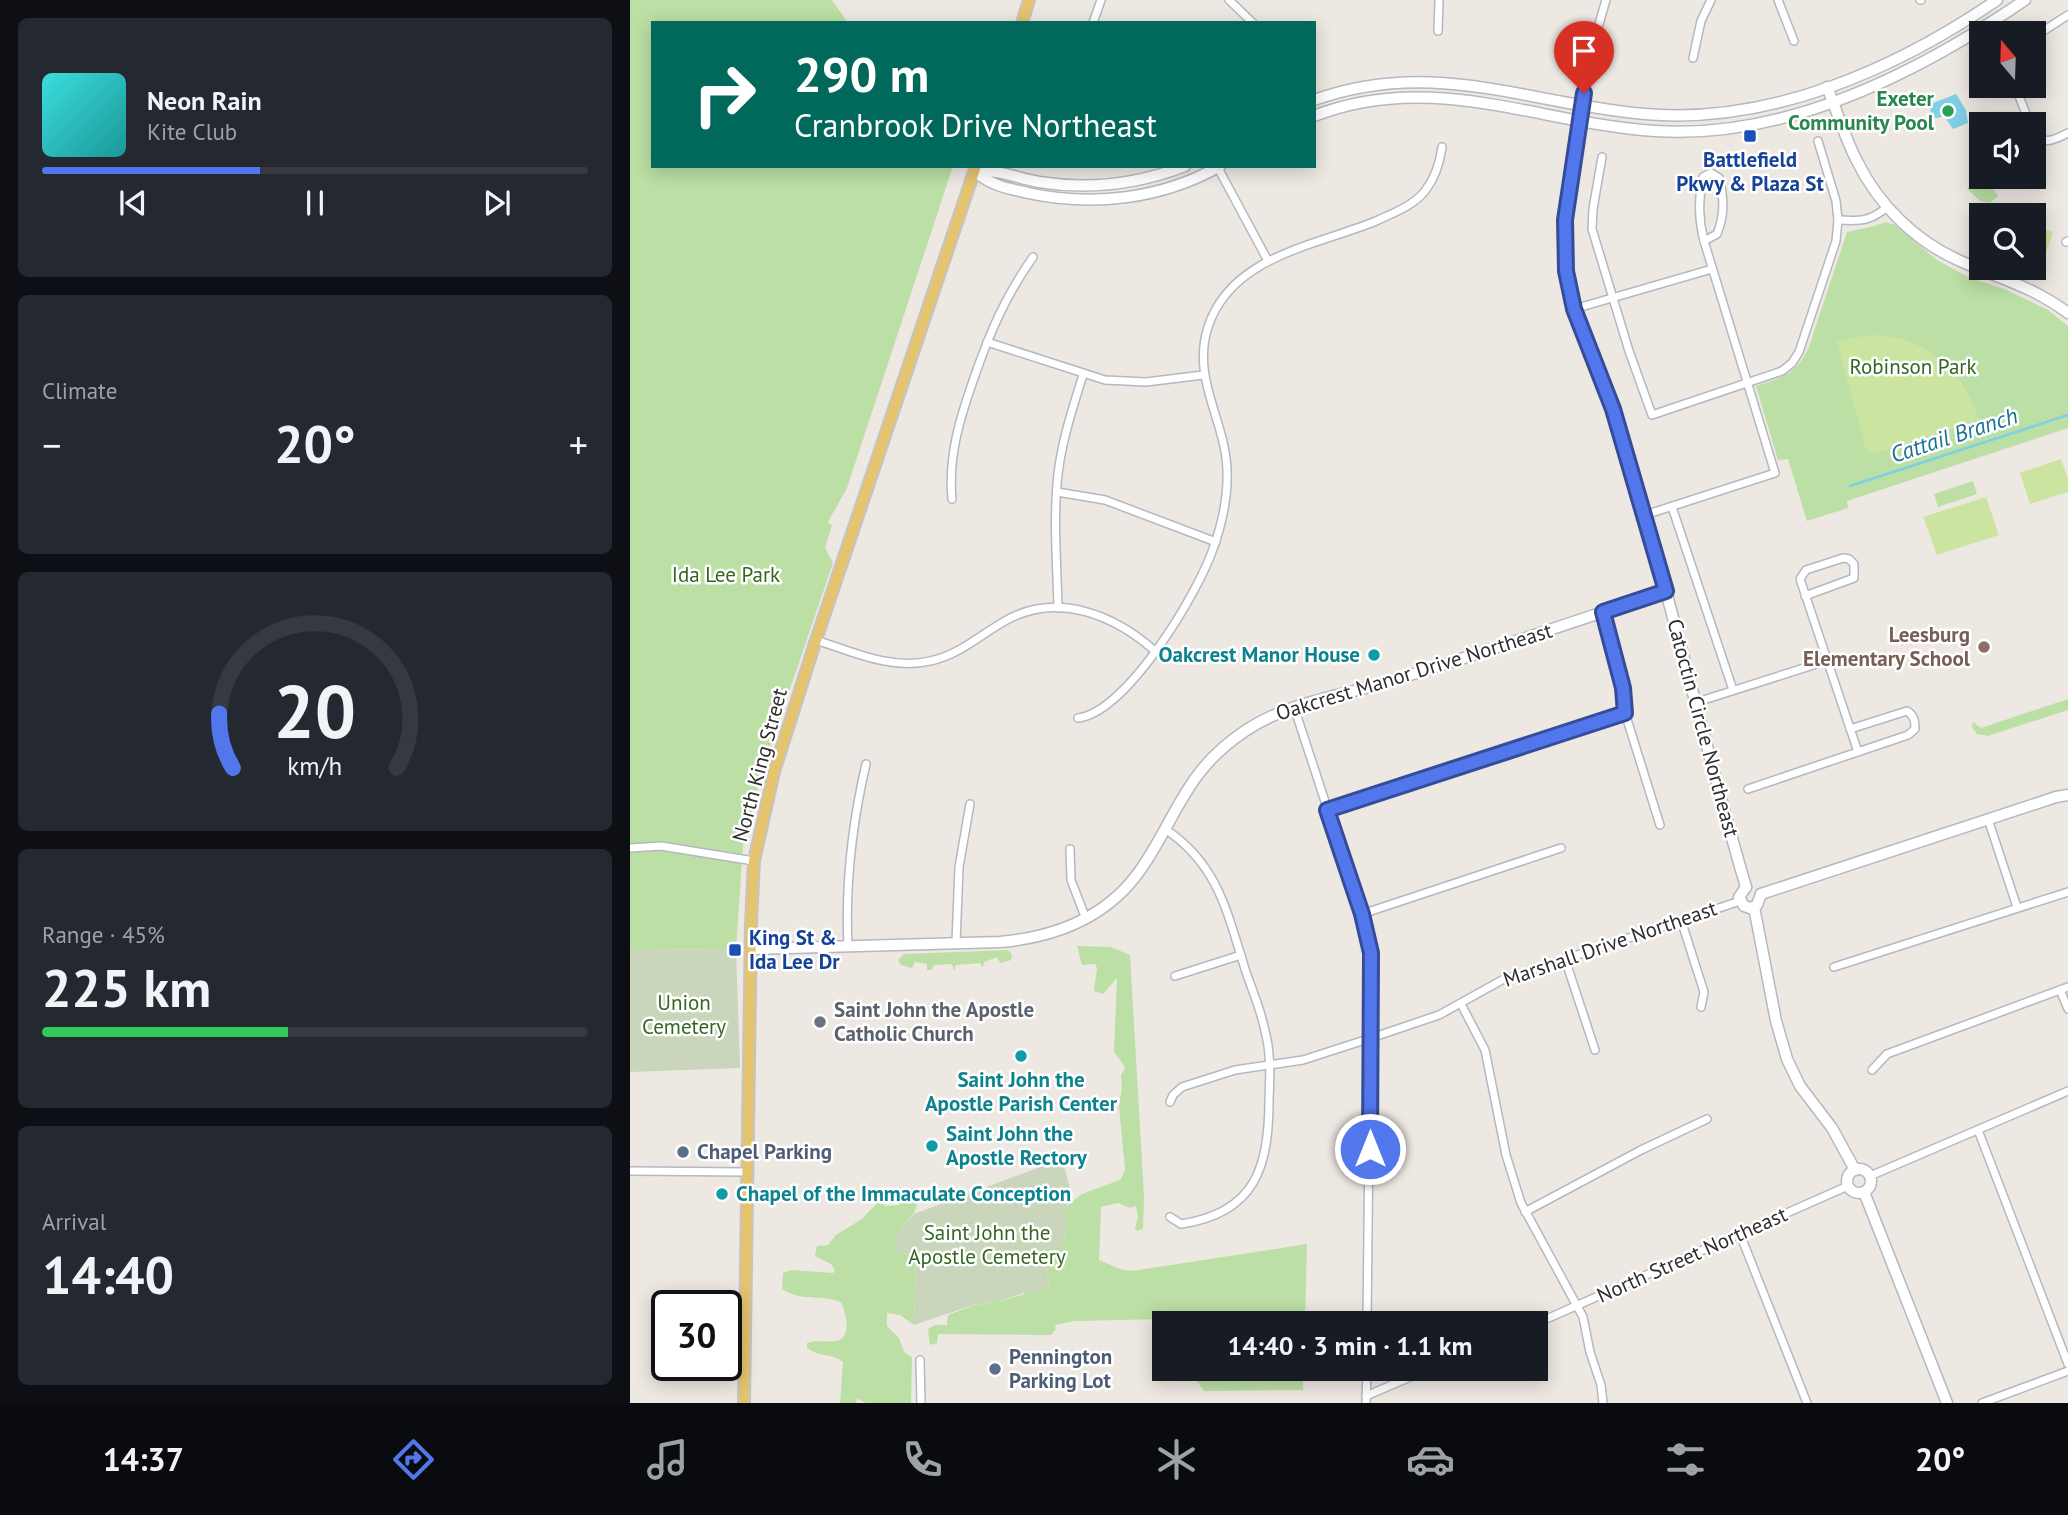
<!DOCTYPE html>
<html lang="en">
<head>
<meta charset="utf-8">
<style>
  :root { --surface:#171b24; --page:#242831; --text:#f1f3f6; --muted:#9ea1a6; --line:#363941; --accent:#5276eb }
  body { margin:0; font-family:"PT Sans",sans-serif; background:var(--page); color:var(--text); height:100vh; display:flex; flex-direction:column; font-size:26px; white-space:nowrap }
  * { box-sizing:border-box; margin:0 }
  p { font-size:23px; color:var(--muted) }
  .icon { flex:none; width:38px; height:38px; fill:none; stroke:currentColor; stroke-width:2; stroke-linecap:round; stroke-linejoin:round }
  .map { position:relative; flex:1; overflow:hidden }
  .drawer { display:flex; flex-direction:column; gap:18px; padding:18px; background:#0d0f14; width:630px }
  .drawer>* { flex:none }
  .guide { position:absolute; left:21px; top:21px; width:665px; height:147px; border-radius:0px; box-shadow:0 4px 18px #0003; background:#00695c; color:#fff; overflow:hidden }
  .needle { width:46px; rotate:341deg }
  .controls { position:absolute; left:1339px; top:21px; display:grid; gap:14px }
  .controls a { display:grid; place-items:center; width:77px; height:77px; border-radius:0px; background:var(--surface); box-shadow:0 4px 18px #0003; font-size:35px }
  .speed { position:absolute; left:21px; top:1290px; display:flex; gap:14px; font-size:35px; font-weight:700; text-align:center }
  .speed>* { display:grid; place-content:center; width:91px; height:91px; border-radius:50%; background:var(--surface); box-shadow:0 4px 18px #0003; line-height:1 }
  .speed .limit { border:4px solid #111; border-radius:10px; background:#fff; color:#111 }
  .pin { position:absolute; display:grid; place-items:center; width:60px; height:60px; color:#fff; margin:-72px -30px; border-radius:50% 50% 50% 0; rotate:-45deg; box-shadow:0 0 7px #0007 }
  .pin .icon { rotate:45deg }
  .me { position:absolute; width:77px; margin:-38px; rotate:0deg; stroke-linejoin:round; filter:drop-shadow(0 0 5px #0008) }
  .turn { display:flex; align-items:center; gap:24px; height:147px; padding:0 28px; font-size:32px }
  .turn .icon { width:91px; height:91px; stroke-width:2.5 }
  .turn b { display:block; font-size:49px; line-height:60px }
  .big { font-size:52px; font-weight:700; line-height:1.1 }
  .drawer .tile { flex:1; display:flex; flex-direction:column; justify-content:center; gap:10px; min-width:0; padding:0 24px; border-radius:10px; background:var(--page) }
  .drawer .dial { align-items:center; gap:0 }
  .dial svg { height:182px; overflow:visible; fill:none; stroke:var(--line); stroke-width:7; stroke-linecap:round; text-anchor:middle }
  .dial text { fill:var(--text); stroke:none }
  .song { display:flex; align-items:center; gap:21px }
  .cover { width:84px; height:84px; border-radius:10px; background:linear-gradient(135deg,hsl(180 70% 55%),hsl(180 70% 35%)) }
  .played { height:7px; border-radius:4px; background:linear-gradient(90deg,var(--accent) 40%,var(--line) 40%) }
  .keys { display:flex; justify-content:space-around; direction:ltr }
  .heat { display:flex; justify-content:space-between; align-items:center; font-size:38px; direction:ltr }
  .charge { height:10px; border-radius:5px; background:linear-gradient(90deg,#34c759 45%,var(--line) 0) }
  .trip { position:absolute; left:522px; top:1311px; width:396px; height:70px; border-radius:0px; background:var(--surface); box-shadow:0 4px 18px #0003; font-weight:700; line-height:70px; text-align:center }
  .dock { display:flex; height:112px; justify-content:space-around; align-items:center; background:#090b0e; color:var(--muted) }
  .dock .icon { width:49px; height:49px }
  .dock .active { color:var(--accent) }
  .dock b { font-size:32px; color:var(--text) }
  main { display:flex; flex:1; min-height:0 }
  .map>svg:first-child { display:block }
  .green { fill:#bbdfa4 }
  .cemetery { fill:#c9d6bb }
  .pitch { fill:#cbe5a1 }
  .water { fill:#7fcfe5 }
  .lines { fill:none; stroke-linecap:round; stroke-linejoin:round }
  .stream { stroke:#7fcfe5; stroke-width:2.5 }
  .street-casing { stroke:#b5b8c0; stroke-width:10 }
  .secondary-casing { stroke:#b5b8c0; stroke-width:13 }
  .primary-casing { stroke:#c4c4c4; stroke-width:14 }
  .street { stroke:#fff; stroke-width:7 }
  .secondary { stroke:#fff; stroke-width:10 }
  .primary { stroke:#e5c46f; stroke-width:10 }
  .route-casing { stroke:#354d99; stroke-width:18 }
  .route { stroke:#5276eb; stroke-width:12 }
  .leisure-dot { fill:#2e9e5b; stroke:#fff; stroke-width:2.5 }
  .transit-dot { fill:#1a4fb4; stroke:#fff; stroke-width:2.5 }
  .education-dot { fill:#8d6e63; stroke:#fff; stroke-width:2.5 }
  .culture-dot { fill:#0f9aa8; stroke:#fff; stroke-width:2.5 }
  .worship-dot { fill:#6b7280; stroke:#fff; stroke-width:2.5 }
  .service-dot { fill:#5c6f8a; stroke:#fff; stroke-width:2.5 }
  .labels { text-anchor:middle; stroke-width:5; stroke-linejoin:round; paint-order:stroke }
  .leisure-label { font-size:21px; font-weight:bold; fill:#27864d; stroke:#fff; text-anchor:end }
  .transit-label { font-size:21px; font-weight:bold; fill:#164399; stroke:#fff }
  .park-label { font-size:21px; fill:#346622; stroke:#fff }
  .education-label { font-size:21px; font-weight:bold; fill:#785e54; stroke:#fff; text-anchor:end }
  .culture-label { font-size:21px; font-weight:bold; fill:#0d838f; stroke:#fff; text-anchor:start }
  .street-label { font-size:21px; fill:#2e2e2e; stroke:#fff }
  .worship-label { font-size:21px; font-weight:bold; fill:#5b616d; stroke:#fff; text-anchor:start }
  .service-label { font-size:21px; font-weight:bold; fill:#4e5e75; stroke:#fff; text-anchor:start }
  .water-label { font-size:23px; font-style:italic; fill:#1a7195; stroke:#fff }
</style>
</head>
<body>
<main>
<section class="drawer">
<div class="tile">
<div class="song"><i class="cover"></i><div><b>Neon Rain</b><p>Kite Club</p></div></div>
<div class="played"></div>
<div class="keys"><svg class="icon" aria-label="previous" viewBox="0 0 24 24"><path d="M18 5L8 12l10 7zM5 5v14"/></svg><svg class="icon" aria-label="pause" viewBox="0 0 24 24"><path d="M8 5v14M16 5v14"/></svg><svg class="icon" aria-label="next" viewBox="0 0 24 24"><path d="M6 5l10 7-10 7zM19 5v14"/></svg></div>
</div>
<div class="tile"><p>Climate</p>
<div class="heat"><a>−</a><b class="big">20°</b><a>+</a></div>
</div>
<div class="tile dial"><svg viewBox="0 0 100 80">
<path d="M14 69A42 42 0 1 1 86 69"/>
<path d="M14 69A42 42 0 0 1 8 45" stroke="#5276eb"/>
<text x="50" y="56" font-size="32" font-weight="700">20</text>
<text x="50" y="72" font-size="11">km/h</text>
</svg></div>
<div class="tile"><p>Range · 45%</p><b class="big">225 km</b><div class="charge"></div></div>
<div class="tile"><p>Arrival</p><b class="big">14:40</b></div>
</section>
<div class="map">
<svg width="1438" height="1403" viewBox="0 0 1438 1403">
  <rect width="100%" height="100%" fill="#eee8e2"/>
  <g class="green">
    <path d="M 0,0 L 202,0 L 218,23 L 23,23 L 23,166 L 323,166 L 217,488 L 198,522 L 202,525 L 195,548 L 203,563 L 133,768 L 113,846 L 106,949 L 0,950 Z"/>
    <path d="M 1344,178 L 1356,178 L 1368,196 L 1360,203 L 1350,201 L 1337,189 Z"/>
    <path d="M 1256,222 L 1265,225 L 1307,260 L 1340,278 L 1374,289 L 1418,310 L 1438,326 L 1438,428 L 1217,501 L 1218,508 L 1177,521 L 1158,459 L 1148,460 L 1126,386 C 1154,377 1166,374 1179,347 L 1217,232 L 1245,226 Z"/>
    <path d="M 1343,481 L 1347,494 L 1308,507 L 1304,494 Z"/>
    <path d="M 1438,699 L 1438,710 L 1358,736 L 1347,734 L 1342,727 L 1343,722 L 1351,728 Z"/>
    <path d="M 447,946 L 481,947 L 500,955 L 514,1196 L 513,1229 L 507,1231 L 505,1228 L 508,1217 L 506,1206 L 500,1208 L 488,1203 L 471,1207 L 469,1260 L 490,1269 L 502,1271 L 677,1244 L 675,1323 L 555,1323 L 535,1319 L 445,1321 L 425,1325 L 426,1329 L 421,1335 L 308,1334 L 307,1343 L 300,1345 L 298,1329 L 305,1325 L 317,1325 L 318,1315 L 347,1304 L 348,1306 L 369,1299 L 371,1301 L 419,1287 L 415,1249 C 446,1246 432,1231 433,1209 L 452,1194 L 490,1180 L 495,1170 L 489,1106 L 492,1087 L 491,1076 L 495,1067 L 484,1052 L 487,978 L 473,994 L 464,991 L 467,968 L 465,964 L 452,965 Z"/>
    <path d="M 378,950 L 382,955 L 381,960 L 370,963 L 367,957 L 354,962 L 353,968 L 350,963 L 326,965 L 324,971 L 322,964 L 304,965 L 301,970 L 297,970 L 297,964 L 285,962 L 282,968 L 271,965 L 268,960 L 274,954 Z"/>
    <path d="M 273,1193 L 282,1195 L 289,1199 L 284,1213 L 268,1232 L 266,1253 L 286,1254 L 284,1325 L 270,1315 L 257,1313 L 257,1326 L 269,1338 L 274,1352 L 282,1357 L 281,1403 L 236,1403 L 227,1398 L 226,1403 L 210,1403 L 213,1362 C 202,1353 188,1357 177,1348 L 177,1343 C 187,1339 196,1343 206,1341 C 223,1337 216,1314 211,1302 C 191,1294 171,1302 152,1289 L 153,1273 L 162,1270 L 203,1273 L 205,1270 L 201,1264 L 185,1256 L 187,1246 L 198,1245 L 206,1235 L 232,1219 L 248,1202 L 256,1206 L 269,1205 Z"/>
    <path d="M 564,1369 L 673,1369 L 673,1390 L 574,1391 L 566,1380 Z"/>
  </g>
  <g class="cemetery">
    <path d="M 106,949 L 110,1068 L 0,1072 L 0,950 Z"/>
    <path d="M 432,1159 L 443,1199 L 433,1209 L 433,1213 L 437,1221 L 434,1243 L 430,1247 L 415,1249 L 419,1288 L 395,1295 L 394,1293 L 370,1301 L 369,1299 L 347,1306 L 346,1304 L 284,1325 L 286,1254 L 266,1253 L 268,1232 L 284,1214 Z"/>
  </g>
  <g class="pitch">
    <path d="M 1404,226 L 1423,232 L 1409,274 L 1390,268 L 1404,268 Z"/>
    <path d="M 1249,335 C 1302,341 1332,370 1349,420 L 1242,454 L 1236,450 L 1207,342 L 1226,337 Z"/>
    <path d="M 1431,459 L 1438,479 L 1438,492 L 1400,504 L 1390,473 Z"/>
    <path d="M 1356,497 L 1369,535 L 1307,555 L 1293,517 Z"/>
  </g>
  <path class="water" d="M 1326,94 L 1336,110 L 1338,123 L 1323,129 L 1314,116 L 1307,118 L 1302,117 L 1300,108 L 1303,103 Z"/>
  <g class="lines">
    <path class="stream" d="M 1220,486 L 1438,415"/>
    <defs>
      <g id="street">
        <path d="M 599,0 L 623,23"/>
        <path d="M 1148,0 L 1164,41"/>
        <path d="M 1290,0 L 1291,0"/>
        <path d="M 463,23 L 471,0"/>
        <path d="M 808,31 L 809,0"/>
        <path d="M 1404,37 L 1438,15"/>
        <path d="M 1063,58 L 1071,21 L 1081,0"/>
        <path d="M 1385,86 L 1400,124"/>
        <path d="M 952,105 L 966,34 L 976,0"/>
        <path d="M 1404,132 C 1413,147 1425,139 1438,133"/>
        <path d="M 972,157 L 963,209 L 962,229 L 999,351 L 1022,415 L 1152,371 L 1162,363 L 1169,352 L 1206,241 L 1208,220 L 1206,201 L 1188,141"/>
        <path d="M 587,166 L 638,261"/>
        <path d="M 1081,173 L 1089,178 C 1094,198 1095,214 1087,234 L 1074,241 C 1068,218 1068,199 1073,177 Z"/>
        <path d="M 1208,220 C 1229,221 1240,222 1257,207"/>
        <path d="M 1436,242 L 1438,241"/>
        <path d="M 944,309 L 1082,269"/>
        <path d="M 357,342 L 475,380 L 516,382 L 573,375"/>
        <path d="M 427,492 L 475,500 L 586,542"/>
        <path d="M 322,499 C 318,456 330,418 344,378 C 360,332 375,297 403,257"/>
        <path d="M 1042,507 L 1103,690"/>
        <path d="M 1015,515 L 1145,473 L 1074,241"/>
        <path d="M 1175,596 L 1224,578 L 1224,564 L 1219,559 L 1213,558 L 1176,570 L 1170,579 L 1228,752"/>
        <path d="M 428,608 C 427,564 423,518 428,474 C 432,440 443,407 453,375"/>
        <path d="M 973,612 L 993,688 L 995,713 L 1030,825"/>
        <path d="M 186,640 C 223,652 261,670 300,661 C 329,655 350,635 375,621 C 427,591 485,615 526,652"/>
        <path d="M 1064,703 L 1196,661"/>
        <path d="M 664,707 L 732,914 L 741,953 L 737,1323"/>
        <path d="M 448,718 C 497,712 568,593 583,549 C 592,524 598,498 597,471 C 596,421 561,379 578,327 C 601,256 685,246 746,221 C 763,213 783,206 795,191 C 805,178 810,162 812,147"/>
        <path d="M 1118,789 L 1278,735 L 1285,729 C 1285,721 1284,715 1277,711 L 1220,729"/>
        <path d="M 697,810 L 995,713"/>
        <path d="M 1358,819 L 1387,907"/>
        <path d="M 535,829 C 588,864 597,912 615,969 C 622,990 631,1010 635,1031 C 641,1053 640,1077 639,1100 C 639,1166 626,1213 551,1224 L 540,1217"/>
        <path d="M 0,848 L 31,846 L 124,861"/>
        <path d="M 440,849 L 441,880 L 456,919"/>
        <path d="M 732,914 L 931,848"/>
        <path d="M 1051,920 L 1074,992 L 1071,1007"/>
        <path d="M 326,943 L 329,867 L 340,804"/>
        <path d="M 218,947 C 215,885 222,824 236,764"/>
        <path d="M 935,959 L 965,1050"/>
        <path d="M 1204,967 L 1438,892"/>
        <path d="M 545,976 L 611,955"/>
        <path d="M 1430,990 L 1438,1009"/>
        <path d="M 831,1004 L 855,1050 L 876,1155 L 891,1203 L 953,1317 L 960,1352 L 971,1385 L 973,1403"/>
        <path d="M 1242,1070 L 1257,1054 L 1438,987"/>
        <path d="M 540,1102 L 543,1095 L 552,1087 L 605,1070 L 673,1060 L 741,1038 L 809,1015 L 872,980 L 1110,901"/>
        <path d="M 1348,1130 L 1438,1364"/>
        <path d="M 0,1171 L 117,1172"/>
        <path d="M 1240,1176 L 1438,1091"/>
        <path d="M 895,1212 L 1011,1150 L 1077,1119"/>
        <path d="M 1110,1234 L 1177,1403"/>
        <path d="M 905,1324 L 1218,1186"/>
        <path d="M 290,1360 L 291,1403"/>
        <path d="M 736,1396 L 801,1368"/>
        <path d="M 736,1403 L 737,1368"/>
        <path d="M 1352,1403 L 1438,1371"/>
      </g>
      <g id="secondary">
        <path d="M 1197,87 C 1207,111 1215,138 1227,161 C 1248,204 1284,240 1328,260 C 1368,278 1402,286 1438,313"/>
        <path d="M 684,100 C 804,57 897,104 1015,114 C 1140,125 1266,69 1367,0"/>
        <path d="M 952,105 C 944,158 930,213 936,267 C 940,306 956,337 970,373 C 984,407 993,443 1004,479 C 1045,614 1076,752 1116,887"/>
        <path d="M 684,116 C 802,70 907,123 1025,131 C 1156,140 1290,72 1395,0"/>
        <path d="M 345,171 C 361,186 377,188 398,193 C 463,207 532,199 590,166"/>
        <path d="M 345,171 C 367,169 387,178 409,182 C 459,190 508,184 555,166"/>
        <path d="M 1116,887 L 1109,897 L 1114,906 L 1120,908 L 1127,905 L 1131,894"/>
        <path d="M 1131,894 L 1426,797 L 1438,795"/>
        <path d="M 1124,907 L 1146,1021 L 1157,1059 L 1170,1086 L 1202,1128 L 1225,1170"/>
        <path d="M 121,949 L 370,942 C 426,937 478,917 511,869 C 548,815 555,771 615,731 C 659,701 714,696 764,680 C 856,652 946,621 1036,591"/>
        <circle cx="1229" cy="1181" r="12"/>
        <path d="M 1234,1192 L 1317,1403"/>
      </g>
      <g id="primary">
        <path d="M 392,23 L 399,0"/>
        <path d="M 114,1403 L 121,923 L 124,861 L 144,772 L 185,643 L 346,166"/>
      </g>
    </defs>
    <use href="#street" class="street-casing"/>
    <use href="#secondary" class="secondary-casing"/>
    <use href="#primary" class="primary-casing"/>
    <use href="#street" class="street"/>
    <use href="#secondary" class="secondary"/>
    <use href="#primary" class="primary"/>
  </g>
  <g class="lines">
    <defs>
      <path id="route" d="M 740,1149 L 741,953 L 732,914 L 697,810 L 995,713 L 993,688 L 973,612 L 1036,591 L 983,409 L 944,309 L 936,271 L 935,220 L 954,93"/>
    </defs>
    <use href="#route" class="route-casing"/>
    <use href="#route" class="route"/>
  </g>
  <circle class="leisure-dot" cx="1318" cy="111" r="7"/>
  <g class="transit-dot">
    <rect x="1113" y="129" width="14" height="14" rx="3.5"/>
    <rect x="98" y="943" width="14" height="14" rx="3.5"/>
  </g>
  <circle class="education-dot" cx="1354" cy="647" r="7"/>
  <g class="culture-dot">
    <circle cx="744" cy="655" r="7"/>
    <circle cx="391" cy="1056" r="7"/>
    <circle cx="302" cy="1146" r="7"/>
    <circle cx="92" cy="1194" r="7"/>
  </g>
  <circle class="worship-dot" cx="190" cy="1022" r="7"/>
  <g class="service-dot">
    <circle cx="53" cy="1152" r="7"/>
    <circle cx="365" cy="1369" r="7"/>
  </g>
  <g class="labels">
    <g class="leisure-label">
      <text x="1304" y="106">Exeter<tspan x="1304" dy="24">Community Pool</tspan></text>
    </g>
    <g class="transit-label">
      <text x="1120" y="167">Battlefield<tspan x="1120" dy="24">Pkwy &amp; Plaza St</tspan></text>
      <text x="119" y="945" text-anchor="start">King St &amp;<tspan x="119" dy="24">Ida Lee Dr</tspan></text>
    </g>
    <g class="park-label">
      <text x="1283" y="374">Robinson Park</text>
      <text x="96" y="582">Ida Lee Park</text>
      <text x="54" y="1010">Union<tspan x="54" dy="24">Cemetery</tspan></text>
      <text x="357" y="1240">Saint John the<tspan x="357" dy="24">Apostle Cemetery</tspan></text>
    </g>
    <g class="education-label">
      <text x="1340" y="642">Leesburg<tspan x="1340" dy="24">Elementary School</tspan></text>
    </g>
    <g class="culture-label">
      <text x="730" y="662" text-anchor="end">Oakcrest Manor House</text>
      <text x="391" y="1087" text-anchor="middle">Saint John the<tspan x="391" dy="24">Apostle Parish Center</tspan></text>
      <text x="316" y="1141">Saint John the<tspan x="316" dy="24">Apostle Rectory</tspan></text>
      <text x="106" y="1201">Chapel of the Immaculate Conception</text>
    </g>
    <g class="street-label">
      <text transform="translate(784 672) rotate(-17)" y="7">Oakcrest Manor Drive Northeast</text>
      <text transform="translate(1073 728) rotate(75)" y="7">Catoctin Circle Northeast</text>
      <text transform="translate(130 765) rotate(-75)" y="7">North King Street</text>
      <text transform="translate(980 944) rotate(-19)" y="7">Marshall Drive Northeast</text>
      <text transform="translate(1062 1255) rotate(-24)" y="7">North Street Northeast</text>
    </g>
    <g class="worship-label">
      <text x="204" y="1017">Saint John the Apostle<tspan x="204" dy="24">Catholic Church</tspan></text>
    </g>
    <g class="service-label">
      <text x="67" y="1159">Chapel Parking</text>
      <text x="379" y="1364">Pennington<tspan x="379" dy="24">Parking Lot</tspan></text>
    </g>
    <g class="water-label">
      <text transform="translate(1324 435) rotate(-18)" y="8">Cattail Branch</text>
    </g>
  </g>
</svg>
<div class="controls">
<a><svg class="needle" viewBox="-14 -14 28 28"><path d="M0-13l5 13h-10z" fill="#e53935"/><path d="M0 13l5-13h-10z" fill="#9ea1a6"/></svg></a>
<a><svg class="icon" aria-label="sound" viewBox="0 0 24 24"><path d="M4 9h4l5-4v14l-5-4H4zM17 9q2 3 0 6"/></svg></a>
<a><svg class="icon" aria-label="search" viewBox="0 0 24 24"><circle cx="10" cy="10" r="6"/><path d="M15 15l6 6"/></svg></a>
</div>
<div class="speed"><div class="limit">30</div></div>
<div class="pin" style="left:954px;top:93px;background:#d93025"><svg class="icon" aria-label="arrive" viewBox="0 0 24 24"><path d="M6 21V4h12l-3 4 3 4H6"/></svg></div>
<svg class="me" style="left:740px;top:1149px" viewBox="-20 -20 40 40"><circle r="17" fill="#5276eb" stroke="#fff" stroke-width="3"/><path d="M0-11L8 9 0 5-8 9z" fill="#fff"/></svg>
<div class="trip">14:40 · 3 min · 1.1 km</div>
<div class="guide">
<div class="turn"><svg class="icon" aria-label="right" viewBox="0 0 24 24"><path d="M7 20v-9h11M14 6l5 5-5 5"/></svg><div><b>290 m</b>Cranbrook Drive Northeast</div></div>
</div>
</div>
</main>
<nav class="dock">
<b>14:37</b>
<svg class="icon active" aria-label="directions" viewBox="0 0 24 24"><path d="M12 3l9 9-9 9-9-9zM9 14v-3h6M13 9l2 2-2 2"/></svg>
<svg class="icon" aria-label="music" viewBox="0 0 24 24"><path d="M9 18V5l10-2v13"/><circle cx="6" cy="18" r="3"/><circle cx="16" cy="16" r="3"/></svg>
<svg class="icon" aria-label="phone" viewBox="0 0 24 24"><path d="M5 4h4l2 5-3 2q2 4 5 5l2-3 5 2v4C11 20 4 13 5 4z"/></svg>
<svg class="icon" aria-label="climate" viewBox="0 0 24 24"><path d="M12 3v18M4 7l16 10M4 17L20 7"/></svg>
<svg class="icon" aria-label="car" viewBox="0 0 24 24"><path d="M5 17H2v-5l4-1 3-4h7l3 4 3 1v5h-3M9 17h6M6 11h13"/><circle cx="7" cy="17" r="2"/><circle cx="17" cy="17" r="2"/></svg>
<svg class="icon" aria-label="filters" viewBox="0 0 24 24"><path d="M4 7h16M4 17h16"/><circle cx="9" cy="7" r="2"/><circle cx="15" cy="17" r="2"/></svg>
<b>20°</b>
</nav>
</body>
</html>
